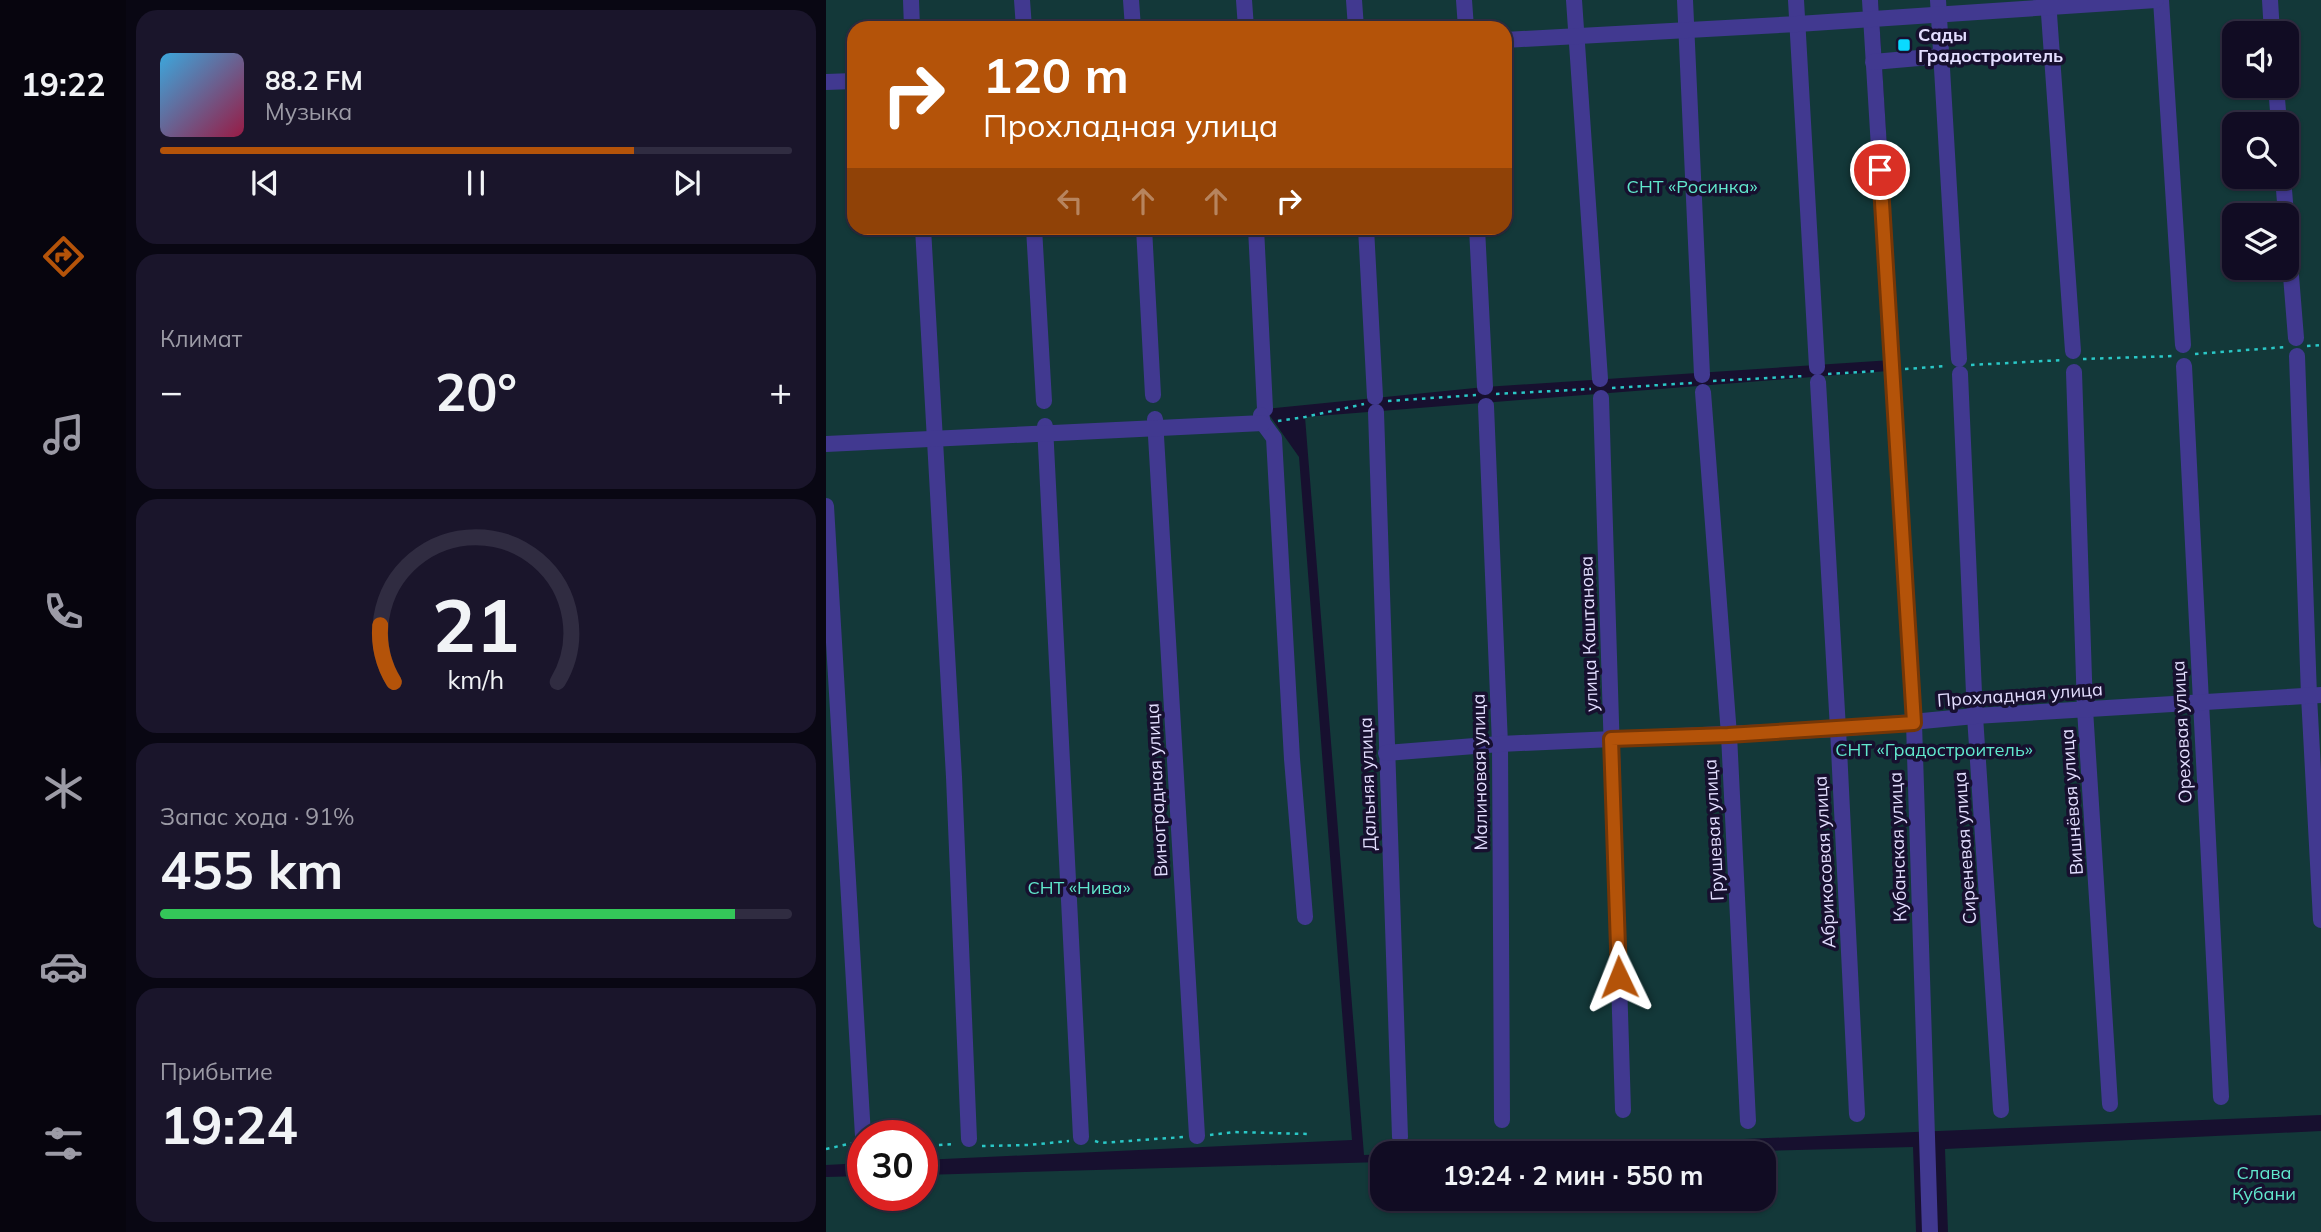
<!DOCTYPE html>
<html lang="ru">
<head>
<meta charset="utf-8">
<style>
  :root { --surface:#110c23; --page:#1a152b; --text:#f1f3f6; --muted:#9c9ba6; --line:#302c41; --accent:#b45309 }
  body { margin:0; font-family:Mulish,sans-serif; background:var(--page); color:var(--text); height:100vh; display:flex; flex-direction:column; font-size:26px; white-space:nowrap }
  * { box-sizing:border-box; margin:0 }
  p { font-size:23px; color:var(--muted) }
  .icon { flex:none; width:38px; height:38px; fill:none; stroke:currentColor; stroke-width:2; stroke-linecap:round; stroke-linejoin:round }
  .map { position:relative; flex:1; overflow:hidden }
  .side { display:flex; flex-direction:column; gap:10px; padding:10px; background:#090713; width:700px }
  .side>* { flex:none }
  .banner { position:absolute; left:21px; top:21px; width:665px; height:214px; border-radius:21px; box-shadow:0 2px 5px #0004,0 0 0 2px var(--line); background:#b45309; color:#fff; overflow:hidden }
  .fabs { position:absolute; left:1396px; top:21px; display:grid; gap:14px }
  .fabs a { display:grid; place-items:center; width:77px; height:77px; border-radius:14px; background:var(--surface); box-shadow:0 2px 5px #0004,0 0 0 2px var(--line); font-size:35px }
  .speed { position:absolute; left:21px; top:1120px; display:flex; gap:14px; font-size:35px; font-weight:700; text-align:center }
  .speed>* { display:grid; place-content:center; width:91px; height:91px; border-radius:50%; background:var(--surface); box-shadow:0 2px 5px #0004,0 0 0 2px var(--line); line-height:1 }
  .speed .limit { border:10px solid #d22; background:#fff; color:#111 }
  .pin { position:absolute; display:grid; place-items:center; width:60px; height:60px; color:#fff; margin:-30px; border:4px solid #fff; border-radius:50%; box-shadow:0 2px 7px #0007 }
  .me { position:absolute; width:77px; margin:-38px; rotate:358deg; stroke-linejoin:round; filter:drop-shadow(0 0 5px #0008) }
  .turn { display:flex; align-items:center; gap:24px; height:147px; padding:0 21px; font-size:32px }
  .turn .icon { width:91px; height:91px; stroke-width:2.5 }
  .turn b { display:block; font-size:49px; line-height:60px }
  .lanes { display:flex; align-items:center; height:66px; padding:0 21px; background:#0003; justify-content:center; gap:35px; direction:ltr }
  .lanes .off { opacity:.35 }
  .big { font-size:52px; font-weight:700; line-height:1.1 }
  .side .tile { flex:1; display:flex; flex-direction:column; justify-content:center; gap:10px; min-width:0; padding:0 24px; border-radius:21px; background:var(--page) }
  .side .dial { align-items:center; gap:0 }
  .dial svg { height:182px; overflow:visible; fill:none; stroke:var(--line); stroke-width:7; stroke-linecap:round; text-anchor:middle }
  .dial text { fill:var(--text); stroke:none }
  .song { display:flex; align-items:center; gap:21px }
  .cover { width:84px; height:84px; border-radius:10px; background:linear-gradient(135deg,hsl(200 70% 55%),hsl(340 70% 35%)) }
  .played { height:7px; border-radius:4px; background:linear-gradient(90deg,var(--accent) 75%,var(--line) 75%) }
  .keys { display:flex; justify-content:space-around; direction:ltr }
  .heat { display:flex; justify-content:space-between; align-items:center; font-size:38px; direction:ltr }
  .charge { height:10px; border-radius:5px; background:linear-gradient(90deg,#34c759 91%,var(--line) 0) }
  .trip { position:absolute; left:544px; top:1141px; width:406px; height:70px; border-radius:21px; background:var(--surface); box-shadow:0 2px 5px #0004,0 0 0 2px var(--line); font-weight:700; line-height:70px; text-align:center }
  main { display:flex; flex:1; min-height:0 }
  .tab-bar { display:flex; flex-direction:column; width:126px; justify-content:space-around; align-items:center; background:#07050e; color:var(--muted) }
  .tab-bar .icon { width:49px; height:49px }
  .tab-bar .current { color:var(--accent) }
  .tab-bar b { font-size:32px; color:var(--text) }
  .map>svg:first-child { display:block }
  .green { fill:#133839; fill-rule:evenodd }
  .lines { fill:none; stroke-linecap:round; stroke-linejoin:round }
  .path { stroke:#2ac7c6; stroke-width:2.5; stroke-dasharray:3.5 5; stroke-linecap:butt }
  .minor { stroke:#413990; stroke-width:16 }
  .route-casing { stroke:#753606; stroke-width:18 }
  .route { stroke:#b45309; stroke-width:12 }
  .poi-dot { fill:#0adaff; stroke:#17102f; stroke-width:2.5 }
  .labels { text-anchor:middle; stroke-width:7; stroke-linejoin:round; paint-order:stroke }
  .poi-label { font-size:18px; font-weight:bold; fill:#e3deff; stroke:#17102f; text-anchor:start }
  .park-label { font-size:18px; fill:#61e8cd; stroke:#17102f }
  .street-label { font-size:18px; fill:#e3deff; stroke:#17102f }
</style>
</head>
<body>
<main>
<nav class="tab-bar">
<b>19:22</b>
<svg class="icon current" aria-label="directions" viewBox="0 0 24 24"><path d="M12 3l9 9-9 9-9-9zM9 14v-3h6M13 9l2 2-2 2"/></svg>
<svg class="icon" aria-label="music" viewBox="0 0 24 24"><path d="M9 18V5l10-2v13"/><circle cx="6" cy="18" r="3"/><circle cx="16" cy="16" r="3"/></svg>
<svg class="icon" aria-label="phone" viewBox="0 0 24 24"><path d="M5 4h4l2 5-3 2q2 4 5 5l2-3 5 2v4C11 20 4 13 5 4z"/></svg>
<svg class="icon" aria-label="climate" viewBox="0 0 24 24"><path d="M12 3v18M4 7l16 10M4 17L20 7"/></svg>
<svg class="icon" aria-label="car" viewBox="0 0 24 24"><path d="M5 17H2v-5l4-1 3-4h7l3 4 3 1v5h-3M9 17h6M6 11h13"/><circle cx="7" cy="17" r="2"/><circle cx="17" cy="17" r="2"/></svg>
<svg class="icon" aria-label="filters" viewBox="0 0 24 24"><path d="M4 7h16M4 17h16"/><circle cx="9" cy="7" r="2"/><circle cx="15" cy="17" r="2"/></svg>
</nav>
<section class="side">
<div class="tile">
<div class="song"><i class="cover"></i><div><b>88.2 FM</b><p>Музыка</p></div></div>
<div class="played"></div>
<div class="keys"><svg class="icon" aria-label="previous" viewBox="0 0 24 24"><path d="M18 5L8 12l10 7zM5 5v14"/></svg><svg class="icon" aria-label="pause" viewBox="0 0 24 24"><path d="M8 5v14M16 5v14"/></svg><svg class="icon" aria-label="next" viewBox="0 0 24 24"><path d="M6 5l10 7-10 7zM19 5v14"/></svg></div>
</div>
<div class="tile"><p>Климат</p>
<div class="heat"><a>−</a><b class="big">20°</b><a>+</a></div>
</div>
<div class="tile dial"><svg viewBox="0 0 100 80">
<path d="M14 69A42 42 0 1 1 86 69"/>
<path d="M14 69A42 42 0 0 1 8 44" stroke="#b45309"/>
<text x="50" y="56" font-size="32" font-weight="700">21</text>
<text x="50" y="72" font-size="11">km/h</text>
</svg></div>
<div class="tile"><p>Запас хода · 91%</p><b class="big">455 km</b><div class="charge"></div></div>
<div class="tile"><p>Прибытие</p><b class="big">19:24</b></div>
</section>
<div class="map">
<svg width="1495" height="1232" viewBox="0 0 1495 1232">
  <rect width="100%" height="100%" fill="#17102f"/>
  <g class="green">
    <path d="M 0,0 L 1044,0 L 1066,360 L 659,387 L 439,409 L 473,457 L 526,1140 L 96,1160 L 96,1136 L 37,1136 L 37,1163 L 0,1165 ZM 28,28 L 679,28 L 679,228 L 28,228 Z"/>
    <path d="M 1052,0 L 1495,0 L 1495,1115 L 538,1155 L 479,417 L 1074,370 ZM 1409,33 L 1461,33 L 1461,86 L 1409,86 ZM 1409,124 L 1461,124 L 1461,177 L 1409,177 ZM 1409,215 L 1461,215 L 1461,268 L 1409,268 Z"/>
    <path d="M 1495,1131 L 1495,1232 L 1122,1232 L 1119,1149 Z"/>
    <path d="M 1087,1147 L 1090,1232 L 0,1232 L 0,1177 L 37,1176 L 37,1195 L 96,1195 L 96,1175 L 556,1162 L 556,1199 L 938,1199 L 938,1153 L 863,1153 Z"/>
  </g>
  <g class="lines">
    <g class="path">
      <path d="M 1481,346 L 1495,345"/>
      <path d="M 1369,354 L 1460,347"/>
      <path d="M 1257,359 L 1349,356"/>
      <path d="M 1145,365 L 1237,360"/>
      <path d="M 1079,369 L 1121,366"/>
      <path d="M 1002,374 L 1051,371"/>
      <path d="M 887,381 L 978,376"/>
      <path d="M 786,388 L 866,383"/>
      <path d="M 670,394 L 765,389"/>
      <path d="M 562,401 L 650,395"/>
      <path d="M 452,421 L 479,417 L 538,404"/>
      <path d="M 384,1135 L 408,1132 L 482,1134"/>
      <path d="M 269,1141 L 275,1143 L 357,1137"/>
      <path d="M 96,1146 L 129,1144"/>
      <path d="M 156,1146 L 203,1145 L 243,1141"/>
      <path d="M 0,1149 L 27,1143"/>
    </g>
    <g class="minor">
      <path d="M 85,0 L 86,28"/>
      <path d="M 196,0 L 198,28"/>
      <path d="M 305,0 L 307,28"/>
      <path d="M 418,0 L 420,28"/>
      <path d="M 528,0 L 530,28"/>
      <path d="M 638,0 L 640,28"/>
      <path d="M 748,0 L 774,379"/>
      <path d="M 859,0 L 876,375"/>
      <path d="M 970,0 L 991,367"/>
      <path d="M 1044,0 L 1088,723 L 1104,1232"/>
      <path d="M 1112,0 L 1133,359"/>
      <path d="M 1222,0 L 1247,351"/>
      <path d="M 1335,0 L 1357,345"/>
      <path d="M 1444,0 L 1446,33"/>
      <path d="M 679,40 L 972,24 L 1330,0"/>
      <path d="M 1047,62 L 1116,56"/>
      <path d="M 0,82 L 28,81"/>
      <path d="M 1450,86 L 1453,124"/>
      <path d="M 1457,177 L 1460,215"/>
      <path d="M 1461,226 L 1470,338"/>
      <path d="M 97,228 L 128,777 L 143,1139"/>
      <path d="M 208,228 L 218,401"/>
      <path d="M 318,228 L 327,395"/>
      <path d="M 430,228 L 439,409"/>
      <path d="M 540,228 L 549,397"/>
      <path d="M 651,228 L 659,387"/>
      <path d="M 1471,356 L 1483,696 L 1495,920"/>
      <path d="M 1358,366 L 1395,1097"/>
      <path d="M 1248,372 L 1259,709 L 1284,1104"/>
      <path d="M 1134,374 L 1149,716 L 1175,1110"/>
      <path d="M 992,382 L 1012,729 L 1031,1114"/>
      <path d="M 877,392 L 903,735 L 922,1121"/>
      <path d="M 775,398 L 797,1110"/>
      <path d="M 660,406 L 674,744 L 676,1120"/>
      <path d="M 550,412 L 574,1137"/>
      <path d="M 435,415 L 437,423 L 448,438 L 466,759 L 479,917"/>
      <path d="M 329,419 L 371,1136"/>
      <path d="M 219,426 L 255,1137"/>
      <path d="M 0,444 L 437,423"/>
      <path d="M 0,506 L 37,1136"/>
      <path d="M 560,753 L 674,744 L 1012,729 L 1149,716 L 1495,695"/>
    </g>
  </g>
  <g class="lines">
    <defs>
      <path id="route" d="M 793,977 L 785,739 L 902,735 L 1088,723 L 1054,170"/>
    </defs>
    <use href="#route" class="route-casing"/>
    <use href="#route" class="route"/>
  </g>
  <rect class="poi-dot" x="1071" y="38" width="14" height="14" rx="3.5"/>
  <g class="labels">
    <g class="poi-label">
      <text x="1092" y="41">Сады<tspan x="1092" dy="21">Градостроитель</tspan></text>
    </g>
    <g class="park-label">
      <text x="866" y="193">СНТ «Росинка»</text>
      <text x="1108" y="756">СНТ «Градостроитель»</text>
      <text x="253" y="894">СНТ «Нива»</text>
      <text x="1438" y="1179">Слава<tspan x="1438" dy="21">Кубани</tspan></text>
    </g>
    <g class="street-label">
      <text transform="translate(763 634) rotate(-92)" y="6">улица Каштанова</text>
      <text transform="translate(1194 695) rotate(-4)" y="6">Прохладная улица</text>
      <text transform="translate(1356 732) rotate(-93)" y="6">Ореховая улица</text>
      <text transform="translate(654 772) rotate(-91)" y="6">Малиновая улица</text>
      <text transform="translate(542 784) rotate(-92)" y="6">Дальняя улица</text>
      <text transform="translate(331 790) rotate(-93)" y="6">Виноградная улица</text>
      <text transform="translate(1246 802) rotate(-94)" y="6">Вишнёвая улица</text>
      <text transform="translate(888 830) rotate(-93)" y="6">Грушевая улица</text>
      <text transform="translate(1072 847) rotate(-92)" y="6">Кубанская улица</text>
      <text transform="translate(1139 848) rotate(-94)" y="6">Сиреневая улица</text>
      <text transform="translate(999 862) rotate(-93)" y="6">Абрикосовая улица</text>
    </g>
  </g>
</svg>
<div class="fabs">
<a><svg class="icon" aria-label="sound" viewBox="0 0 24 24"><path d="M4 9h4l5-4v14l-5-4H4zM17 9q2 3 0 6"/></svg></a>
<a><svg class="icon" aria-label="search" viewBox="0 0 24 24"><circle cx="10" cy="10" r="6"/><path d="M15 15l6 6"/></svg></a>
<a><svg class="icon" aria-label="layers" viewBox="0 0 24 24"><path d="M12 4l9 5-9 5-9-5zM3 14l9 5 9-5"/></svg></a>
</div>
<div class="speed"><div class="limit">30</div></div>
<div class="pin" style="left:1054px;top:170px;background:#d93025"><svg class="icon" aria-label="arrive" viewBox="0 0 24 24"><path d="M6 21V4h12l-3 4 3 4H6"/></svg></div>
<svg class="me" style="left:793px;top:977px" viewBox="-20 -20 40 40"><path d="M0-17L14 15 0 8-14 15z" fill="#b45309" stroke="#fff" stroke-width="4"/></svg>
<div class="trip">19:24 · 2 мин · 550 m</div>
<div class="banner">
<div class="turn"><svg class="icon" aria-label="right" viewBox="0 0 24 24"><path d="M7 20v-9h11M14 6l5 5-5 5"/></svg><div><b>120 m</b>Прохладная улица</div></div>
<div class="lanes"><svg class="icon off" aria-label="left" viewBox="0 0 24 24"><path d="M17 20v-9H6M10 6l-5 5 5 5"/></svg><svg class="icon off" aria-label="ahead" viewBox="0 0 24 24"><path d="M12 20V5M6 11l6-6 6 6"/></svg><svg class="icon off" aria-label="ahead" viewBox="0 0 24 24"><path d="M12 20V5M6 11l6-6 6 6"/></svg><svg class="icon" aria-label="right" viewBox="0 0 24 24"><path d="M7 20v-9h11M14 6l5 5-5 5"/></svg></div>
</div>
</div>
</main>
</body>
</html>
